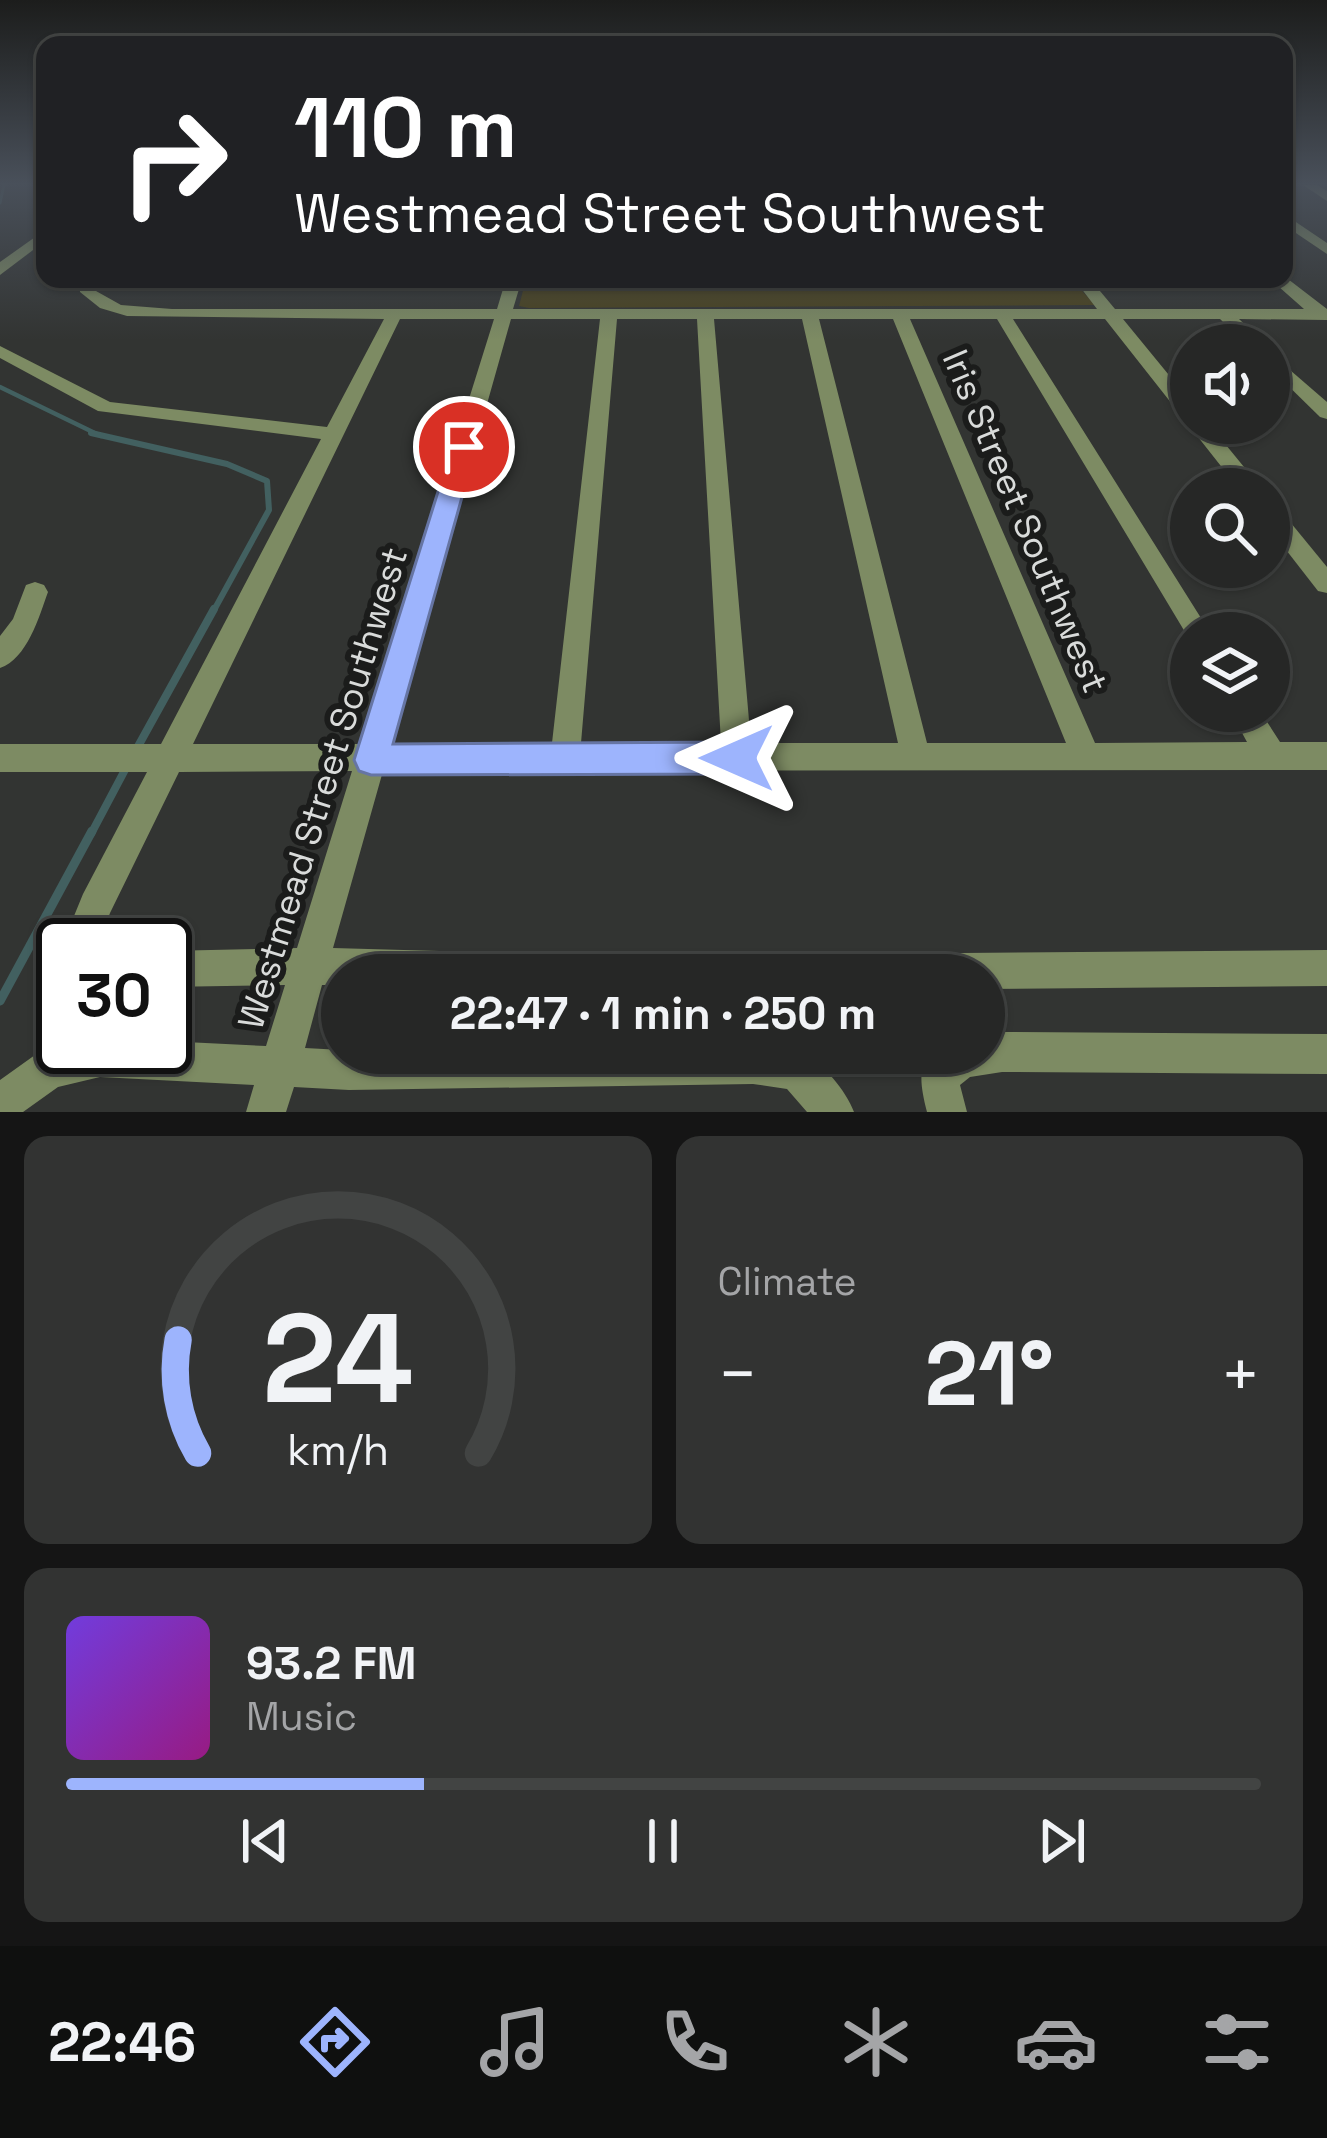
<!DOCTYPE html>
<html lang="en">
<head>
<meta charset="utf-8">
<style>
  :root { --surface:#262726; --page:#323332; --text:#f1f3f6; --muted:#a4a5a7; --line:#424443; --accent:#9db4fd }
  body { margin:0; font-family:"Space Grotesk",sans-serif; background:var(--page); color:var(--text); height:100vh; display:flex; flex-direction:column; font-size:45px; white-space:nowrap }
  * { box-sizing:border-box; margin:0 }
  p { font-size:39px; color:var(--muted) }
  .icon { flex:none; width:66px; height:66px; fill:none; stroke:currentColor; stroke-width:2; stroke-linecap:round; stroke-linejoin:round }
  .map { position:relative; height:1112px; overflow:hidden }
  .drawer { display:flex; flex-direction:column; gap:24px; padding:24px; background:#151515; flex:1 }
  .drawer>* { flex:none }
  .banner { position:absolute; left:36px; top:36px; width:1257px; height:252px; border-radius:24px; box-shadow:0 3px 9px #0004,0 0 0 3px var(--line); background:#202124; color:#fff; overflow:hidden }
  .controls { position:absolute; left:1170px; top:324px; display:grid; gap:24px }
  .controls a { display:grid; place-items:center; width:120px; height:120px; border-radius:50%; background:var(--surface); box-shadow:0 3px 9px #0004,0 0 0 3px var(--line); font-size:60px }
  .speed { position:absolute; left:36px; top:918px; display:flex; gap:24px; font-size:60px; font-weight:700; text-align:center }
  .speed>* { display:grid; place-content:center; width:156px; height:156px; border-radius:50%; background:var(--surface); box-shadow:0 3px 9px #0004,0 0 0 3px var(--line); line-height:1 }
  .speed .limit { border:6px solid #111; border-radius:18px; background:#fff; color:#111 }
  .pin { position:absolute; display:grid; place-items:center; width:102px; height:102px; color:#fff; margin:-51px; border:6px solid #fff; border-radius:50%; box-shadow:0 3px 12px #0007 }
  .me { position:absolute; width:132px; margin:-66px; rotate:270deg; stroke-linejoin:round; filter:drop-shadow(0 0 9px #0008) }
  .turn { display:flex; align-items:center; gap:42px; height:252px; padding:0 60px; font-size:54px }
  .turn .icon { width:156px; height:156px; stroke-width:2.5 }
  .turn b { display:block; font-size:84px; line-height:102px }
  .big { font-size:90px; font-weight:700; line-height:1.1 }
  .drawer .tile { flex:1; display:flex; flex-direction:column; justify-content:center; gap:18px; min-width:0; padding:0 42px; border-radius:24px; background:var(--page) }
  .drawer .dial { align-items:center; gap:0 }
  .dial svg { height:312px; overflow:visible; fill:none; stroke:var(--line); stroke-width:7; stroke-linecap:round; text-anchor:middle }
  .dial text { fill:var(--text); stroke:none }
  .song { display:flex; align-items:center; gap:36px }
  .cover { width:144px; height:144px; border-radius:18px; background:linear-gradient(135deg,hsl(260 70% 55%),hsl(310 70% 35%)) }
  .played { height:12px; border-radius:6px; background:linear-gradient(90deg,var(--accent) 30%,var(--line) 30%) }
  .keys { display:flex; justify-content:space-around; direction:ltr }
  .heat { display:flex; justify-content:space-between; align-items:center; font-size:66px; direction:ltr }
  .drawer .tiles { flex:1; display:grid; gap:24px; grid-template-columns:1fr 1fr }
  .tile:last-child { grid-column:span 2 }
  .trip { position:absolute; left:321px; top:954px; width:684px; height:120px; border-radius:60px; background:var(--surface); box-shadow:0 3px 9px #0004,0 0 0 3px var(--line); font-weight:700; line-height:120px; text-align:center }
  .tab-bar { display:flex; height:192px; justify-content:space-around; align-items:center; background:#0f100f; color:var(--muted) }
  .tab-bar .icon { width:84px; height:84px }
  .tab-bar .active { color:var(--accent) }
  .tab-bar b { font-size:54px; color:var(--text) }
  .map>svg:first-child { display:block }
  .green { fill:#49421e }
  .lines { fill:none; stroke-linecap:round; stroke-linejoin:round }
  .stream-far4 { stroke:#426060; stroke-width:3 }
  .stream-far3 { stroke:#426060; stroke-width:4.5 }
  .stream-far2 { stroke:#426060; stroke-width:6 }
  .stream-far1 { stroke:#426060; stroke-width:8 }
  .stream { stroke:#426060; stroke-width:9 }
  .minor { fill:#7d8b63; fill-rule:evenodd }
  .route { fill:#9db4fd; stroke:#6675a4; stroke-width:3 }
  .labels { text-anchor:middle; stroke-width:12; stroke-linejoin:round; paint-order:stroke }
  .street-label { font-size:36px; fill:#d9dbda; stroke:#1b1c1b }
</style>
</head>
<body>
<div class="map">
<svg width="1327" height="1112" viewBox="0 0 1327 1112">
  <rect width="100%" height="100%" fill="#323432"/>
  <path class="green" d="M 526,279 L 1071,279 L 1095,305 L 529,308 L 519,306 Z"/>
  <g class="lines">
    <path class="stream-far4" d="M 0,203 L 4,185"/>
    <path class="stream-far3" d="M 0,387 L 101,436"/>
    <path class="stream-far2" d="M 91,433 L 227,464 L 267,481 L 269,510 L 213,612"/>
    <g class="stream-far1">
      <path d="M 136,750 L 214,609"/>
      <path d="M 91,834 L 127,766"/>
    </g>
    <path class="stream" d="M 0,1001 L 92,831"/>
    <g class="minor">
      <path d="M 1303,185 L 1317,185 L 1327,191 L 1327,201 Z"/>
      <path d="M 1284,214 L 1327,243 L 1327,254 L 1284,225 Z"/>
      <path d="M 45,230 L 45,241 L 0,275 L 0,262 Z"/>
      <path d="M 1284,276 L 1327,309 L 1327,320 L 1239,319 L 1266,345 L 1247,345 L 1220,319 L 1123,319 L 1191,402 L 1191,423 L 1208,423 L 1262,489 L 1239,489 L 1105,319 L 1013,319 L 1206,626 L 1210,633 L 1191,633 L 1191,642 L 997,319 L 910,319 L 1095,743 L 1247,742 L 1230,711 L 1260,711 L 1280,742 L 1327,742 L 1327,770 L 383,771 L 333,948 L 615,956 L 1327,950 L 1327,986 L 984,989 L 984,975 L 342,975 L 342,985 L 322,985 L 305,1048 L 342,1050 L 342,1053 L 801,1053 C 823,1062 846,1091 854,1112 L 807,1112 L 787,1089 L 753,1084 L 349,1090 L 294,1087 L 286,1112 L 246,1112 L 254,1085 L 100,1077 L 58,1087 L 23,1112 L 0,1112 L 0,1080 L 35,1055 L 63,1046 L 165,1047 L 165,1041 L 266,1046 L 285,985 L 165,987 L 165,951 L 297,948 L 352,771 L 179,772 L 110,913 L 102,935 L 106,945 L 68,945 L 65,938 L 83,894 L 147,772 L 0,772 L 0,744 L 161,744 L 321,439 L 98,411 L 0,358 L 0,346 L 110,402 L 327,427 L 384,319 L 127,316 L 100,308 L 80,292 L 79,279 L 95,279 L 96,291 L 121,305 L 172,309 L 497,309 L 506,279 L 522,279 L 513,309 L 1097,309 L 1074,279 L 1090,279 L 1115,309 L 1304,309 L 1270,279 ZM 400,319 L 494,319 L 361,744 L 193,744 ZM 511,319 L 600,319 L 552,743 L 391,744 ZM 617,319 L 697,319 L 721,743 L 581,743 ZM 714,319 L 802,319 L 898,743 L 751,743 ZM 819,319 L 893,319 L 1066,743 L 927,743 Z"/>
      <path d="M 1269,352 L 1327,402 L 1327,419 L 1320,417 L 1269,367 Z"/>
      <path d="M 1269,504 L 1277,506 L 1327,567 L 1327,593 L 1318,591 L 1269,528 Z"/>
      <path d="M 35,582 L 44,585 L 48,592 C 39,617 27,659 0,668 L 0,636 L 13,619 L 26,585 Z"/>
      <path d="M 1002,1032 L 1327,1034 L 1327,1074 L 1002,1072 L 970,1077 L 960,1085 L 967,1112 L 927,1112 C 911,1050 929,1053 984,1053 L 984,1036 Z"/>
    </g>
  </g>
  <linearGradient id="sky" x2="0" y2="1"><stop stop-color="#1c1d1c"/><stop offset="0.54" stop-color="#49505a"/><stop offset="1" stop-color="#49505a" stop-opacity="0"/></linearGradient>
  <rect width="1327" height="340" fill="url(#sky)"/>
  <path class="route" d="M 464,440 L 476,447 L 393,744 L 737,742 L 749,747 L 754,758 L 749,769 L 737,774 L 371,775 L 359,771 L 354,760 L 452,447 Z"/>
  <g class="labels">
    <g class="street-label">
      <text transform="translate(1026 521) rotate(67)" y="13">Iris Street Southwest</text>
      <text transform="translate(322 788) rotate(-73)" y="13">Westmead Street Southwest</text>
    </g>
  </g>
</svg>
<div class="controls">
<a><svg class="icon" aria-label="sound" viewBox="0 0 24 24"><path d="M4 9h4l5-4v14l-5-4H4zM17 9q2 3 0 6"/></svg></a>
<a><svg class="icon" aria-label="search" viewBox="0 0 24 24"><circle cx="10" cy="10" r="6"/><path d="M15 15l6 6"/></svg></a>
<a><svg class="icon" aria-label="layers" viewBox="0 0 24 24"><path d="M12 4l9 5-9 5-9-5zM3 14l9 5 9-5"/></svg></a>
</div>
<div class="speed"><div class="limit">30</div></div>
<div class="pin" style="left:464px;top:447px;background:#d93025"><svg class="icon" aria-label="arrive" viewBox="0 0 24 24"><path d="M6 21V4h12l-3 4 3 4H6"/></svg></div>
<svg class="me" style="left:737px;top:758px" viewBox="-20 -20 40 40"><path d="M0-17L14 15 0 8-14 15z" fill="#9db4fd" stroke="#fff" stroke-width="4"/></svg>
<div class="trip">22:47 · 1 min · 250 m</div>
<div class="banner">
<div class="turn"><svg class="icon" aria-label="right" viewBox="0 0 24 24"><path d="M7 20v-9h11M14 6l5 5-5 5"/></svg><div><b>110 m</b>Westmead Street Southwest</div></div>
</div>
</div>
<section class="drawer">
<div class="tiles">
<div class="tile dial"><svg viewBox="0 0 100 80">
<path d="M14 69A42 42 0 1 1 86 69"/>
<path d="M14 69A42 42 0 0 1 9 40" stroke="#9db4fd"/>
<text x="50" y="56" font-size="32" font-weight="700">24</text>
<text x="50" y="72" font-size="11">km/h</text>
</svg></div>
<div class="tile"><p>Climate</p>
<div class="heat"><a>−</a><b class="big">21°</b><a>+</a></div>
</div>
<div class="tile">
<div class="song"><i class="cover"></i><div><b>93.2 FM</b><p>Music</p></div></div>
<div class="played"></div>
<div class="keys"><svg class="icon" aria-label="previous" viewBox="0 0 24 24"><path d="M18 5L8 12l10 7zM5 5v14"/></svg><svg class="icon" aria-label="pause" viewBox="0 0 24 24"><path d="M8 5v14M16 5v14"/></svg><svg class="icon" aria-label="next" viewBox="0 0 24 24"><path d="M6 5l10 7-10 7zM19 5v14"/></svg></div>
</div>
</div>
</section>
<nav class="tab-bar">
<b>22:46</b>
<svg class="icon active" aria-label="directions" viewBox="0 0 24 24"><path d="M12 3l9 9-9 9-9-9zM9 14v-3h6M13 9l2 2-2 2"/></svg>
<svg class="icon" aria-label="music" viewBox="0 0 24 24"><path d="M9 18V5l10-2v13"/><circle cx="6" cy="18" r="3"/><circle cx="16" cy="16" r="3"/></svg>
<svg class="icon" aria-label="phone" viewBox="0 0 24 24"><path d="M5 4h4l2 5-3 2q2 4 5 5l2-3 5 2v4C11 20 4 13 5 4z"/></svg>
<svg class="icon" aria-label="climate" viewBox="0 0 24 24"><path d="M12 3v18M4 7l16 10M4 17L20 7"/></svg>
<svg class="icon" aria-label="car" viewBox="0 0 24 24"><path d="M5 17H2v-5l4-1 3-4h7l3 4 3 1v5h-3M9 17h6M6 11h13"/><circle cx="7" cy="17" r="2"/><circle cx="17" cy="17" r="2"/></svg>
<svg class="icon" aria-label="filters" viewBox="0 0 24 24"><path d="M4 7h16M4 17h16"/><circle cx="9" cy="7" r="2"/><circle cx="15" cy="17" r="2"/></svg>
</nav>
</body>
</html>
